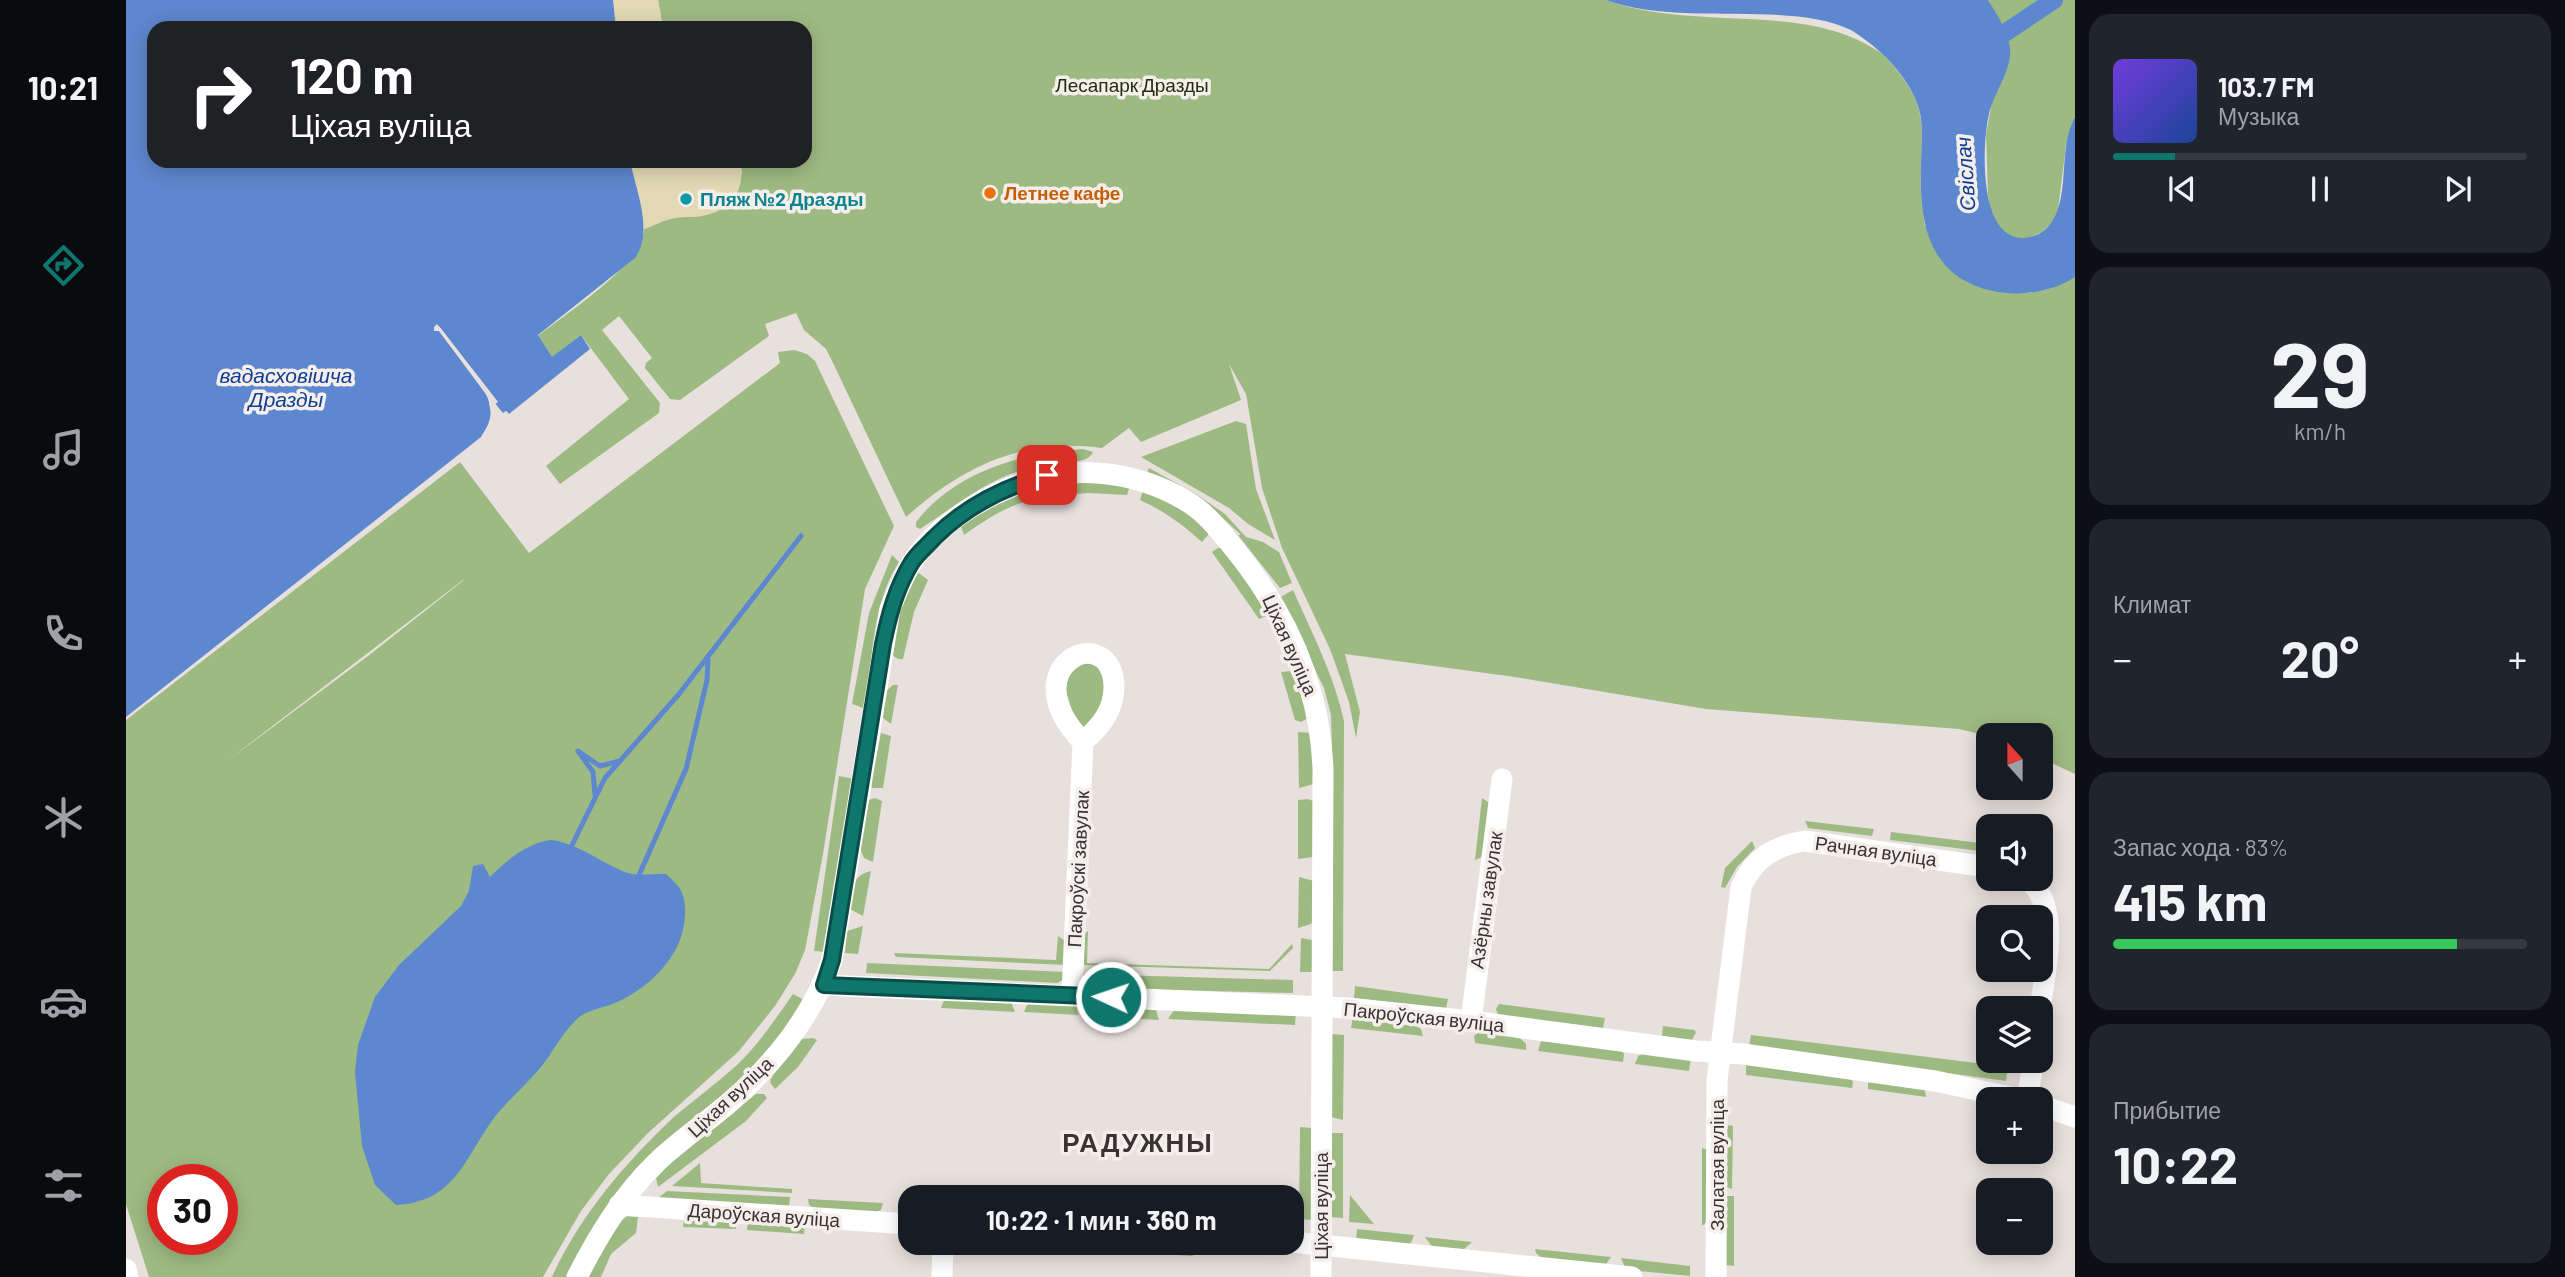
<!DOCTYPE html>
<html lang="ru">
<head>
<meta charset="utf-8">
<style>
  :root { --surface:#171b24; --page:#20242c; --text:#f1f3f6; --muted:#9ea1a6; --line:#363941; --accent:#0f766e }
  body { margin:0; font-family:Barlow,sans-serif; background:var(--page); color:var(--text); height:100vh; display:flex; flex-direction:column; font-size:26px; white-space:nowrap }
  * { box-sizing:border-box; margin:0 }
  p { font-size:23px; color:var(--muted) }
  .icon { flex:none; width:38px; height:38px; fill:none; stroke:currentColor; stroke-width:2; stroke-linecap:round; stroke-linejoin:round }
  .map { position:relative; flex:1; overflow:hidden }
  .details { display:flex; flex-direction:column; gap:14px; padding:14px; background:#0d0f14; width:490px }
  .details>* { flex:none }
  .banner { position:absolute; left:21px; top:21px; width:665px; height:147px; border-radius:21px; box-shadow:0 4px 18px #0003; background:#202124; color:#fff; overflow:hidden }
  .needle { width:46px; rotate:339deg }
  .controls { position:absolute; left:1850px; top:723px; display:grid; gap:14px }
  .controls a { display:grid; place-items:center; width:77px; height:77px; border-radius:14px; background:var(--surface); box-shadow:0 4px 18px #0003; font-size:35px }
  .speed { position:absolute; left:21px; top:1164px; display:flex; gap:14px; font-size:35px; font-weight:700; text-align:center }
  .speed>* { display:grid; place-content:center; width:91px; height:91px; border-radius:50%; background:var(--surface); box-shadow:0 4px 18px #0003; line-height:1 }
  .speed .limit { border:10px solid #d22; background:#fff; color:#111 }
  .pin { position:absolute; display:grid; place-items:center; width:60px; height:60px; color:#fff; margin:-30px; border-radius:14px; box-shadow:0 4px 10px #0006 }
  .me { position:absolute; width:77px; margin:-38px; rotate:273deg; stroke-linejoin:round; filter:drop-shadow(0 0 5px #0008) }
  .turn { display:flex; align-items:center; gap:24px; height:147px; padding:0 28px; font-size:32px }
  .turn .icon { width:91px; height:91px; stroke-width:2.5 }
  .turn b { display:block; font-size:49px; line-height:60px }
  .big { font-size:52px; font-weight:700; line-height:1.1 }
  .details .widget { flex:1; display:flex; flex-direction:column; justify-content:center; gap:10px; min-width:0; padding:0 24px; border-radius:21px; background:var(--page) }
  .details .dial { align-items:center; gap:0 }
  .dial b { font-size:91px; line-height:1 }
  .song { display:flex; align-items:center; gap:21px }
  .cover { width:84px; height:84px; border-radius:10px; background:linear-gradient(135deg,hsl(260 70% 55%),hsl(220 70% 35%)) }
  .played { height:7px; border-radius:4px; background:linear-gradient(90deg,var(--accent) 15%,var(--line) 15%) }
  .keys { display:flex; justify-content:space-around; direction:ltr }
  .heat { display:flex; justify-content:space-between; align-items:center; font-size:38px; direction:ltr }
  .charge { height:10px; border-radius:5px; background:linear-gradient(90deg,#34c759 83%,var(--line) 0) }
  .trip { position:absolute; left:772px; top:1185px; width:406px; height:70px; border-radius:21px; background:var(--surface); box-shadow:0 4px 18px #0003; font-weight:700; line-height:70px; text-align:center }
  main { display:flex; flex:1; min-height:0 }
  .menu { display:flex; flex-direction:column; width:126px; justify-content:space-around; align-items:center; background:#090b0e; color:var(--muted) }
  .menu .icon { width:49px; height:49px }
  .menu .on { color:var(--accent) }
  .menu b { font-size:32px; color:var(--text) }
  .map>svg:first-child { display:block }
  .green { fill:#9eba83; fill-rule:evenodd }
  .sand { fill:#e2d9b4 }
  .water { fill:#5d87ce }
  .pier { fill:#e8e0dd }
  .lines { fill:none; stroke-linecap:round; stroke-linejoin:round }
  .stream { stroke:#5d87ce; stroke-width:5 }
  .canal { stroke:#5d87ce; stroke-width:18 }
  .minor { stroke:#fff; stroke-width:21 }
  .route-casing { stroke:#0a4d48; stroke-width:18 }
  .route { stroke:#0f766e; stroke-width:12 }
  .food-dot { fill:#e8710a; stroke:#f5eeea; stroke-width:2.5 }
  .culture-dot { fill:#0f9aa8; stroke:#f5eeea; stroke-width:2.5 }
  .labels { text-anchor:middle; stroke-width:7; stroke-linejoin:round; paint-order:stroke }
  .park-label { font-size:19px; fill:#20300e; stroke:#f5eeea }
  .food-label { font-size:19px; font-weight:bold; fill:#c56008; stroke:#f5eeea; text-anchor:start }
  .culture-label { font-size:19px; font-weight:bold; fill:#0d838f; stroke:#f5eeea; text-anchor:start }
  .street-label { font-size:19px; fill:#373433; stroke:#f5eeea }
  .water-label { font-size:21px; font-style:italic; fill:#0d4094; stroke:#f5eeea }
  .district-label { font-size:26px; font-weight:bold; letter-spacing:2px; fill:#373433; stroke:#f5eeea }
</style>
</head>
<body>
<main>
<nav class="menu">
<b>10:21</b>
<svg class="icon on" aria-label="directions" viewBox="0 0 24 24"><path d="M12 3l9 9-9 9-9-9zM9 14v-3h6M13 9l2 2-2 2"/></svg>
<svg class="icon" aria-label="music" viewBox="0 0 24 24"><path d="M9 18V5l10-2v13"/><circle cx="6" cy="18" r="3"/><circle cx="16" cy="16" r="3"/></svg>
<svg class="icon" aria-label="phone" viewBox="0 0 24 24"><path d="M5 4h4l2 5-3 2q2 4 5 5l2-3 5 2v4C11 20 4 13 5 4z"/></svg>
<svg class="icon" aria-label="climate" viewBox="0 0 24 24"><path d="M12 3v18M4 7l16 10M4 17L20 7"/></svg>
<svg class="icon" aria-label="car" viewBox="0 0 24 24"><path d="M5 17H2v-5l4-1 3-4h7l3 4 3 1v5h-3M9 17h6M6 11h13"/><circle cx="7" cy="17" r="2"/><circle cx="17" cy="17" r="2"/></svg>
<svg class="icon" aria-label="filters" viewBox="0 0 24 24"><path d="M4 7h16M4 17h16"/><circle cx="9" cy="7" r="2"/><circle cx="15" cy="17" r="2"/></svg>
</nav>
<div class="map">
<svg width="1949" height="1277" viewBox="0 0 1949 1277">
  <rect width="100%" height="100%" fill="#e8e0dd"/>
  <g class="green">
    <path d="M 532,0 L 1480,0 C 1571,33 1677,0 1755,53 C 1771,68 1787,88 1793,110 C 1798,129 1795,153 1795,173 C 1794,191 1796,208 1799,226 L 1902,293 L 1923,289 L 1949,277 L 1949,774 L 1915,758 L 1914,735 L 1862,736 L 1833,729 L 1580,709 L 1389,677 L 1219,654 L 1234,712 L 1230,738 L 1223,702 L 1204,649 L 1156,548 L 1136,488 L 1120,394 L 1103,364 L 1115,400 L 1015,442 L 1003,428 L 976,448 C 898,437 837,466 780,517 L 708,365 L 700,349 L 678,330 L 670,313 L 639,324 L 643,336 L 554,400 L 544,399 L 519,368 L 520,363 L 526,358 L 493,316 L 476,330 L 534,403 L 533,413 L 434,484 L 420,466 L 503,399 L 455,335 L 426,358 L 412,336 C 440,313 517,265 518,229 C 529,225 540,219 551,217 C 576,214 583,218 606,203 L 616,173 L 614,161 L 679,161 L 679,28 L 537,28 Z"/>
    <path d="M 1862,0 L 1949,0 L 1949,117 L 1940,145 L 1932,210 L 1926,223 L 1916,232 L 1904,238 L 1891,239 L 1879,233 L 1871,225 L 1865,212 L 1862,195 L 1860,134 L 1879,32 Z"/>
    <path d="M 668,350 L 681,354 L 689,361 L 768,526 L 739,589 L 697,854 L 679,950 L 669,974 L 649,1006 L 613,1051 L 522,1133 L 483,1174 L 455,1211 L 417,1277 L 23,1277 L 0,1204 L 0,720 L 334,462 L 403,553 L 654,363 L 652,352 ZM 338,580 L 242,656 L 101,761 L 337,580 ZM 37,1180 L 96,1180 L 96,1239 L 37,1239 Z"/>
    <path d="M 1110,421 L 1120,424 L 1130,489 L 1149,540 L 1122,524 L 1103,508 L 1015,457 Z"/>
    <path d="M 957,449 L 967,452 C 961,465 941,460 928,462 C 867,473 843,497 794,529 L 790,527 L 790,522 C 830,471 895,453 957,449 Z"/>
    <path d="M 1023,468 L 1070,494 L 1099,514 L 1120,537 L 1137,542 L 1153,552 L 1166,583 L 1154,588 L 1112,535 L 1115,535 L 1085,507 L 1021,473 Z"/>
    <path d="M 940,480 L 1004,486 L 1001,495 L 963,493 L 934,495 L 932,486 Z"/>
    <path d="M 918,487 L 922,497 C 890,500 863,517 838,535 L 833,521 L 865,502 Z"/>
    <path d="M 1017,490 L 1049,503 L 1082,528 L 1082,535 L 1076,542 C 1056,524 1038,511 1014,500 Z"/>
    <path d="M 1092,548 L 1099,548 L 1143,615 L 1133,619 L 1086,552 Z"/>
    <path d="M 766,555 L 773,562 C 746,604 746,660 740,709 L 726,704 L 743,613 Z"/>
    <path d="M 790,571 L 802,580 L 788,612 L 777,659 C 771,660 768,657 765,652 L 772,616 Z"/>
    <path d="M 1167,590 C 1186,633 1208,675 1218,721 L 1217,971 L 1204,971 L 1207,785 L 1205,715 L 1198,688 L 1153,598 Z"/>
    <path d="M 970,662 L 980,685 L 971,718 L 959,729 L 950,724 L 938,685 L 946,664 Z"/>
    <path d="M 1166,671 L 1169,672 L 1182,718 L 1175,722 L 1169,720 L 1155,672 Z"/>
    <path d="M 767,685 L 772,685 L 765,724 L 757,718 L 759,692 Z"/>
    <path d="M 1172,732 L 1185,733 L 1188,784 L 1173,788 Z"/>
    <path d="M 755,733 L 765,736 L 757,788 L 746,788 L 745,784 Z"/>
    <path d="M 713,776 L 729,779 L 700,952 L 688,951 Z"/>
    <path d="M 749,798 L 756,801 L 747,862 L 738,858 L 734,849 L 743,800 Z"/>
    <path d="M 1356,798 L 1365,804 L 1358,856 L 1349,860 Z"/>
    <path d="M 1182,799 L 1187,801 L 1187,857 L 1172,859 L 1172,800 Z"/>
    <path d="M 1679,821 L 1748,829 L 1746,836 L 1682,828 Z"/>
    <path d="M 1765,832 L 1862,844 L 1862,852 L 1764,840 Z"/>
    <path d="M 1626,841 L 1629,848 L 1611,867 L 1599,888 L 1595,887 L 1599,868 Z"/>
    <path d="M 745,871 L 737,916 L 724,909 C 726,891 724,876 745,871 Z"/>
    <path d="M 1173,877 L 1188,881 L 1190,918 L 1185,924 L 1172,928 Z"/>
    <path d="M 737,926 L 732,954 L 719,953 L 721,931 Z"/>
    <path d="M 962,931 L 961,963 L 1143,969 L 1166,944 L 1167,948 L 1144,971 L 956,965 L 957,935 Z"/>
    <path d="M 932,936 L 942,943 L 940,965 L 770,957 L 768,953 L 930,960 Z"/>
    <path d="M 1175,938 L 1186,940 L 1187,972 L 1174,972 Z"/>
    <path d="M 741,963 L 941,972 L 937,980 L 931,983 L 740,973 Z"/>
    <path d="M 956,974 L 1167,980 L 1167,993 L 967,988 L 956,979 Z"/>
    <path d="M 1229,986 L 1322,999 L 1320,1009 L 1228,998 Z"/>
    <path d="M 667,994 L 680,1001 L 656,1035 L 442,1277 L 426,1277 C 454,1215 500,1162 549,1116 C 569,1099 591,1083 611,1065 C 633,1044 650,1018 667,994 Z"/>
    <path d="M 818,1000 L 885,1002 L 889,1012 L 815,1008 Z"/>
    <path d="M 907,1001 L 946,1003 L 951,1008 L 952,1015 L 898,1012 L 901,1005 Z"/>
    <path d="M 1373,1004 L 1479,1018 L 1477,1028 L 1372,1015 L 1370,1009 Z"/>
    <path d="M 977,1005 L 1030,1010 L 1033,1020 L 966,1016 L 968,1011 Z"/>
    <path d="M 1050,1007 L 1170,1012 L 1169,1025 L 1042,1019 Z"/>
    <path d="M 1227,1016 L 1287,1024 L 1295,1029 L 1297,1036 L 1225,1028 Z"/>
    <path d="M 1537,1026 L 1568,1030 L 1570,1032 L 1566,1040 L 1536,1036 Z"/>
    <path d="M 1355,1031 L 1382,1035 L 1395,1039 L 1400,1044 L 1400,1050 L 1349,1043 L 1348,1036 Z"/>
    <path d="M 1205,1034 L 1218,1035 L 1217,1120 L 1205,1117 Z"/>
    <path d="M 1625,1035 L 1882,1067 L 1880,1081 L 1623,1046 Z"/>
    <path d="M 687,1038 L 691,1040 L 672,1067 L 649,1089 L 645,1084 L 644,1078 L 675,1039 Z"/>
    <path d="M 1415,1041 L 1495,1050 L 1498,1054 L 1497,1062 L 1412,1051 Z"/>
    <path d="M 1516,1054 L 1565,1058 L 1563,1071 L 1509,1064 L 1512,1056 Z"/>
    <path d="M 1620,1065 L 1722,1075 L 1727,1082 L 1726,1088 L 1620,1075 Z"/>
    <path d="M 1746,1081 L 1795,1086 L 1799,1091 L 1800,1097 L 1742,1089 L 1742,1083 Z"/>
    <path d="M 630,1094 L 638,1094 L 641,1098 L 620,1121 L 532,1187 L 530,1178 L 541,1166 Z"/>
    <path d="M 1603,1125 L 1607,1126 L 1606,1189 L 1600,1187 L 1599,1129 Z"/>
    <path d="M 1174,1127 L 1187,1128 L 1185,1220 L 1173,1219 Z"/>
    <path d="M 1204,1133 L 1217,1133 L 1217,1218 L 1204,1217 Z"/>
    <path d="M 1576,1148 L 1582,1150 L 1584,1219 L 1576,1226 Z"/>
    <path d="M 574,1163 L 575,1183 L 666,1189 L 666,1193 L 546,1186 Z"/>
    <path d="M 541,1191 L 664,1197 L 663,1207 L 532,1198 Z"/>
    <path d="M 1224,1195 L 1248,1224 L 1223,1222 Z"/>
    <path d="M 1597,1196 L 1608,1196 L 1608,1266 L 1598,1265 Z"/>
    <path d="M 682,1199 L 757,1203 L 755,1210 L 747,1213 L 689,1209 L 683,1205 Z"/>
    <path d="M 502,1216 L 512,1217 L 510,1233 L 485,1254 L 475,1277 L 461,1277 C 472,1259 483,1226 502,1216 Z"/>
    <path d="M 558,1218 L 611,1219 L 610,1229 L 557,1227 Z"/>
    <path d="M 622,1221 L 679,1224 L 678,1234 L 621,1230 Z"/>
    <path d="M 1231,1229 L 1288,1235 L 1285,1243 L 1279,1245 L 1230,1240 Z"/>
    <path d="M 1299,1237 L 1346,1242 L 1338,1249 L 1308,1249 Z"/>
    <path d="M 935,1242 L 1005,1244 L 1008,1253 L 931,1249 Z"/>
    <path d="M 1024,1244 L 1063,1247 L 1067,1256 L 1017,1253 Z"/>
    <path d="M 1409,1249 L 1485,1257 L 1480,1264 L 1417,1259 L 1410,1253 Z"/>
    <path d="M 1495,1258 L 1564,1266 L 1564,1276 L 1503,1270 L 1499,1268 Z"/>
  </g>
  <g class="sand">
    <path d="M 487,0 L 532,0 L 537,28 L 490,28 Z"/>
    <path d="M 504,161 L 614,161 C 620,190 606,210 576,216 C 567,218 558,216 549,218 C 538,220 528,225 518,229 Z"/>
  </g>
  <g class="water">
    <path d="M 0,0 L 487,0 L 490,28 L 28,28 L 28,161 L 504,161 C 510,190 528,232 509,258 L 412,335 L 426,357 L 455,335 L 464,349 L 383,414 L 380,411 L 377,414 L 369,403 L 371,401 L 313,326 L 313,331 C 322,343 331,355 341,367 C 359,391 376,408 355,437 L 0,717 Z"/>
    <path d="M 1480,0 L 1862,0 C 1871,14 1882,32 1884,48 C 1886,71 1868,92 1863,114 C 1856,143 1852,239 1897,238 C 1909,238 1921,231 1927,220 C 1944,191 1932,148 1949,117 L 1949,277 C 1926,292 1894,297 1867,291 C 1803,277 1793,224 1795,167 C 1795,149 1798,127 1793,109 C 1783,76 1754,48 1725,30 C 1663,0 1554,27 1480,0 Z"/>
    <path d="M 425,840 C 453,843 476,864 502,873 C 516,877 527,873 540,874 C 544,878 549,882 552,886 C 564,901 559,931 551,947 C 537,974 511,995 484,1005 C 472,1009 458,1011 450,1020 C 436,1033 427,1052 415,1067 C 400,1085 382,1100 368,1118 C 338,1159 329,1202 270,1205 L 249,1185 L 236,1146 L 229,1072 L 232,1045 L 249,997 L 273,965 L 335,906 L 343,891 L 347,866 L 357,864 L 364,877 C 381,860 401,843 425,840 Z"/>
  </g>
  <path class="pier" d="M 311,324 L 372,402 L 369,404 L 377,413 L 380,411 L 383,414 L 376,417 L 368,409 L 367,424 L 355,437 L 364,422 L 365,414 L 362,397 L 313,331 L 308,331 L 308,327 Z"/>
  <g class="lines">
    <g class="stream">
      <path d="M 469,795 L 467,772 L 452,751 L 474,766 L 494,761"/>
      <path d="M 446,845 L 479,778 L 553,694 L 675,536"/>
      <path d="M 513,875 L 560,769 L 581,680 L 582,659"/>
    </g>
    <path class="canal" d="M 1861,45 L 1928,0"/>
    <g class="minor">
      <path d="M 1899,878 C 1937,902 1919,972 1914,1009"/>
      <path d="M 698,985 L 1222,1008 L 1345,1021 L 1570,1051 L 1617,1054 L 1809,1081 L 1893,1099"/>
      <path d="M 946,995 L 957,742 C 882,665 987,618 988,687 C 988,711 974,727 957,742"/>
      <path d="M 1345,1021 L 1376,779"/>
      <path d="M 1901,1099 L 1908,1060"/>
      <path d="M 1914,1105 L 1949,1117"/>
      <path d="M 493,1205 L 784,1224"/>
      <path d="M 1166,1242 L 1506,1277"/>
      <path d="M 0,1269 L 2,1277"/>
      <path d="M 451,1277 C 472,1236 496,1196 530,1163 C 552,1141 580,1123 604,1102 C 648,1064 687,1015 706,960 L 764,609 C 771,593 777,576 787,561 C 809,528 847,503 883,488 C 942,463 1008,469 1062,502 C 1080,513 1093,530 1107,547 C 1160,612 1194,684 1197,769 L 1195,1277"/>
      <path d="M 816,1277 L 817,1242"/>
      <path d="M 1590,1277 L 1591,1080 L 1615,887 C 1628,858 1648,846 1679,841 L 1862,867"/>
    </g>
  </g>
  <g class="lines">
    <defs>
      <path id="route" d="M 921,475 C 878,487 840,506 808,538 C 801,546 792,553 786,562 C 770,588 763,615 757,644 L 706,960 L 698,985 L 985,997"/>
    </defs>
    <use href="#route" class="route-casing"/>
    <use href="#route" class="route"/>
  </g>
  <circle class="food-dot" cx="864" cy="193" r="7"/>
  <circle class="culture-dot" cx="560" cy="199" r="7"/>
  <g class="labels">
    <g class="park-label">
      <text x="1006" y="92">Лесапарк Дразды</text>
    </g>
    <g class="food-label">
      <text x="878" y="200">Летнее кафе</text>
    </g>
    <g class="culture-label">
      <text x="574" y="206">Пляж №2 Дразды</text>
    </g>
    <g class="street-label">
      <text transform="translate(1164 645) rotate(66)" y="7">Ціхая вуліца</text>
      <text transform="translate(1750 851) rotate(8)" y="7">Рачная вуліца</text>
      <text transform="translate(952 869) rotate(-87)" y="7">Пакроўскі завулак</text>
      <text transform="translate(1360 900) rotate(-82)" y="7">Азёрны завулак</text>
      <text transform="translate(1298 1017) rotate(6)" y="7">Пакроўская вуліца</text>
      <text transform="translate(604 1097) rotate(-43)" y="7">Ціхая вуліца</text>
      <text transform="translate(1591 1165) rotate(-90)" y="7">Залатая вуліца</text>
      <text transform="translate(1195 1206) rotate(-90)" y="7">Ціхая вуліца</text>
      <text transform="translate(638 1215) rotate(4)" y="7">Дароўская вуліца</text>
    </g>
    <g class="water-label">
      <text transform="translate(1840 174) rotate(-94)" y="7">Свіслач</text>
      <text x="160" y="383">вадасховішча<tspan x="160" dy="24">Дразды</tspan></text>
    </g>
    <g class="district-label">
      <text x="1012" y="1152">РАДУЖНЫ</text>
    </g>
  </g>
</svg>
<div class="controls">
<a><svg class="needle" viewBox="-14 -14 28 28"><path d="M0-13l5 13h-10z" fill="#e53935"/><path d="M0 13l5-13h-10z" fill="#9ea1a6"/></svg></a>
<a><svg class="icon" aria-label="sound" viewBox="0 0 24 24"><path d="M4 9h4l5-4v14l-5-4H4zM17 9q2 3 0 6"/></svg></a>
<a><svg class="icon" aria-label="search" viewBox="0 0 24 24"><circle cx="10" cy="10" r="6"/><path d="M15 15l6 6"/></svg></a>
<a><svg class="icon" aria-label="layers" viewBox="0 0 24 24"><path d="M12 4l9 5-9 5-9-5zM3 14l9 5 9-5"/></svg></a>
<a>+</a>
<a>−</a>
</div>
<div class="speed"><div class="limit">30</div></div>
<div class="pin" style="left:921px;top:475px;background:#d93025"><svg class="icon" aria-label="arrive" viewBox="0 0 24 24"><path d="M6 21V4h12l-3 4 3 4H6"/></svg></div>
<svg class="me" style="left:985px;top:997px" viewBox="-20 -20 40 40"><circle r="17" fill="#0f766e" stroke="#fff" stroke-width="3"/><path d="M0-11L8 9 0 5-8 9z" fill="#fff"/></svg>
<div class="trip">10:22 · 1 мин · 360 m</div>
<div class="banner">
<div class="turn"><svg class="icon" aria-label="right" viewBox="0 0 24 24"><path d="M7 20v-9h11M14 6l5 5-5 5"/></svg><div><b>120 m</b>Ціхая вуліца</div></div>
</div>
</div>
<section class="details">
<div class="widget">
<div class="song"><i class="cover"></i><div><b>103.7 FM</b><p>Музыка</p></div></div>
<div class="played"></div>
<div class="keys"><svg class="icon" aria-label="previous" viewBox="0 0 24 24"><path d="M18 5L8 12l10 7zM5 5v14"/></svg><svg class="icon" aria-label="pause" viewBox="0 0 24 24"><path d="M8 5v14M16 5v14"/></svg><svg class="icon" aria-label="next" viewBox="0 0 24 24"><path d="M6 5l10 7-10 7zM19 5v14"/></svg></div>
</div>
<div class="widget dial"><b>29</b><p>km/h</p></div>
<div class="widget"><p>Климат</p>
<div class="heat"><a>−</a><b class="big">20°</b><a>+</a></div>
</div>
<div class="widget"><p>Запас хода · 83%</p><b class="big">415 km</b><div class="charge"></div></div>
<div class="widget"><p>Прибытие</p><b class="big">10:22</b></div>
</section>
</main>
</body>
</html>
